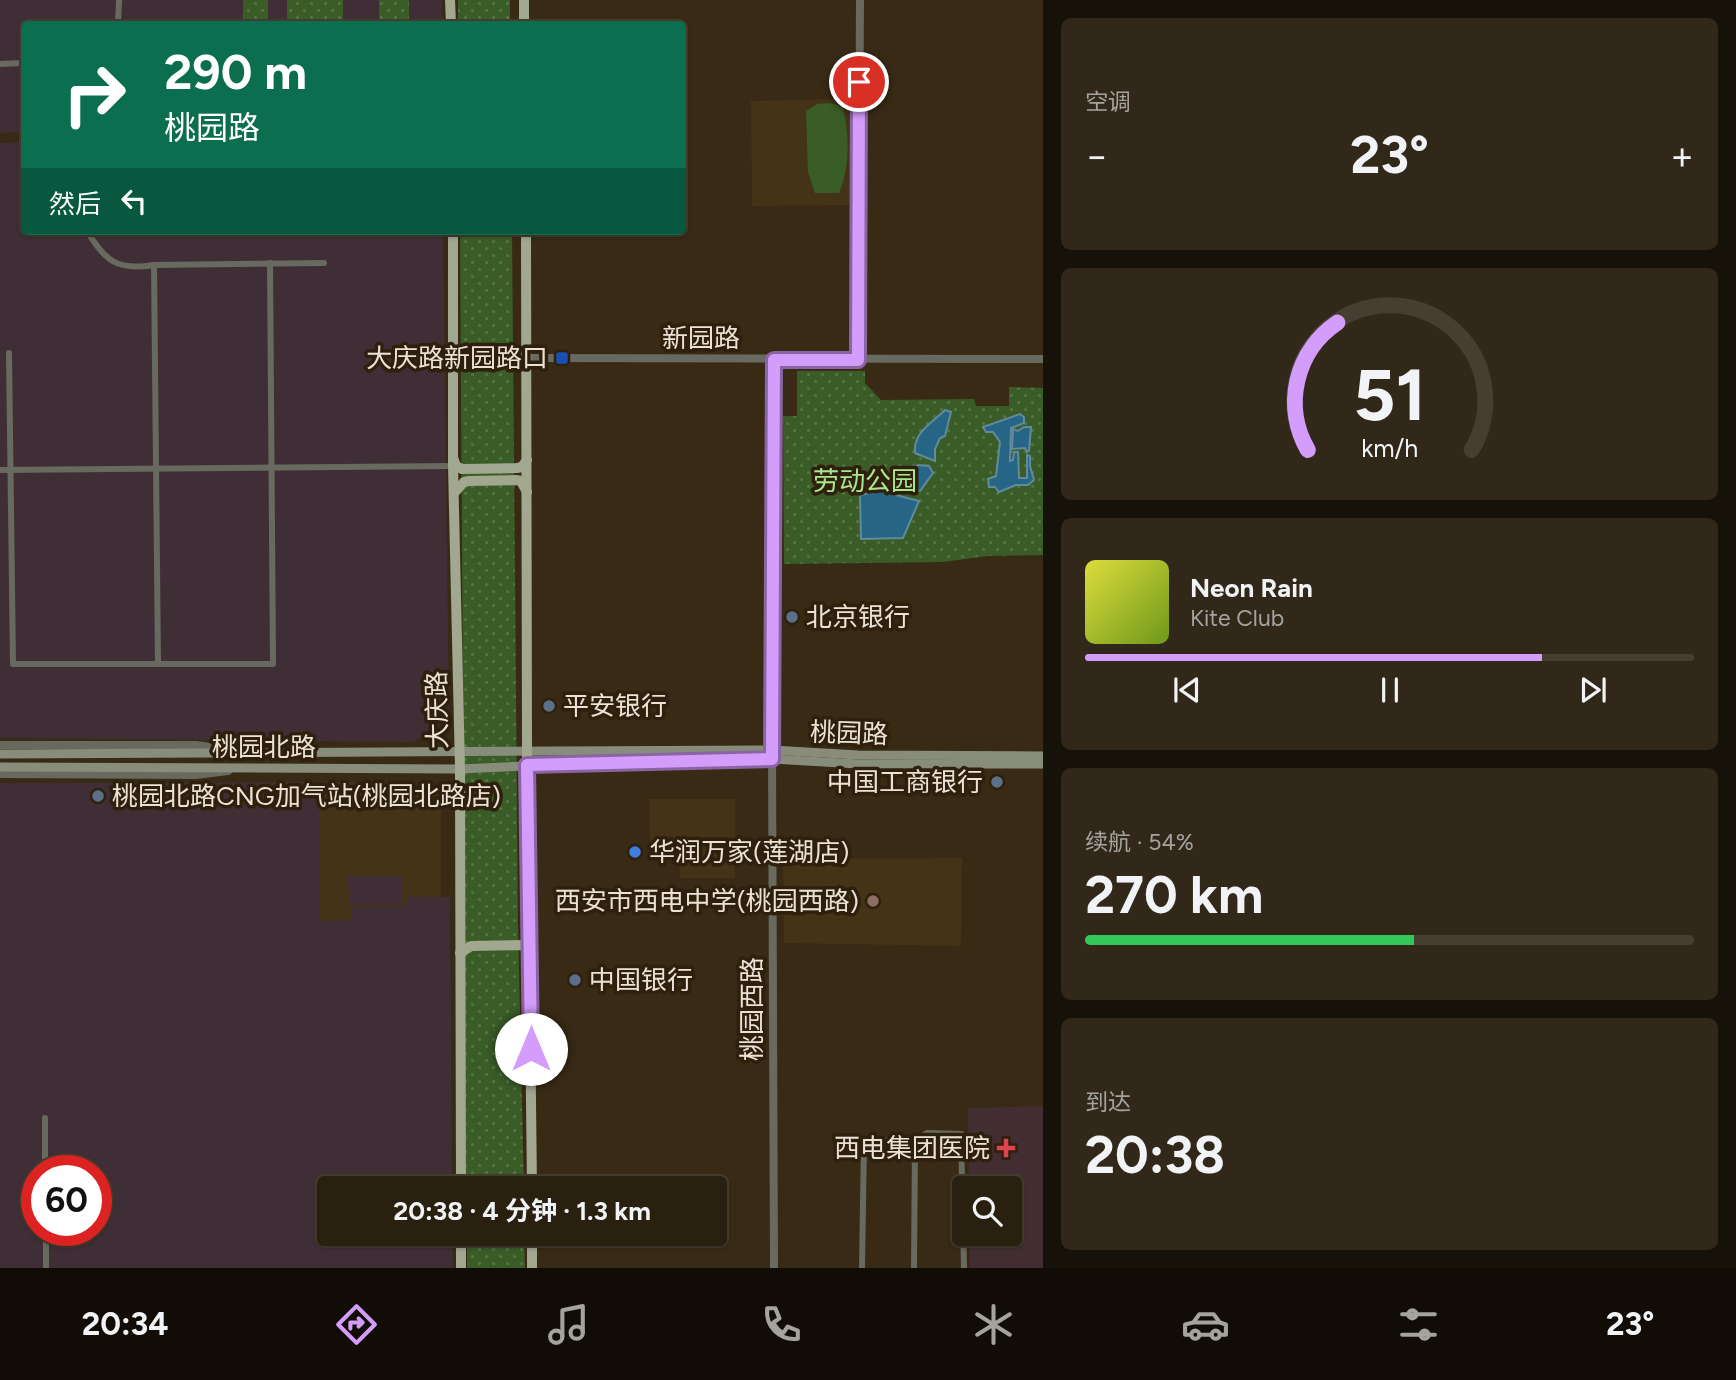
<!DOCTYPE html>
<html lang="zh">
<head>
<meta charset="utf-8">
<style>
  :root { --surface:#2a2010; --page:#322819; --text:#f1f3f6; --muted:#a5a39f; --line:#463e30; --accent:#d49cfb }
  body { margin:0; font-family:Figtree,"Noto Sans SC",sans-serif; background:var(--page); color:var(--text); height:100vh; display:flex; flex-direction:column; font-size:26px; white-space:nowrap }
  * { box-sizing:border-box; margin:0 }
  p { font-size:23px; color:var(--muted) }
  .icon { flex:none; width:38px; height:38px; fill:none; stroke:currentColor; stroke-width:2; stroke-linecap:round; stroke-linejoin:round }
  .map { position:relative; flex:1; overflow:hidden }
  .side { display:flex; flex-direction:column; gap:18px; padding:18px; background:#171209; width:693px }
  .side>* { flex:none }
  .guide { position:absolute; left:21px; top:21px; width:665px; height:214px; border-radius:7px; box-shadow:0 2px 5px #0004,0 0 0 2px var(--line); background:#0b6e4f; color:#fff; overflow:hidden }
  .tools { position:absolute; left:952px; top:1176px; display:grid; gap:14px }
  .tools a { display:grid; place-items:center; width:70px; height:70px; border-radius:7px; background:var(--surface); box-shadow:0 2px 5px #0004,0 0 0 2px var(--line); font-size:35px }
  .speed { position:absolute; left:21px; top:1155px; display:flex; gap:14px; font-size:35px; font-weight:700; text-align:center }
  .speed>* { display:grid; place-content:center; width:91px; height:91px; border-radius:50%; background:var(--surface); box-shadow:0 2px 5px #0004,0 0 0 2px var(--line); line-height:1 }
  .speed .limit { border:10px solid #d22; background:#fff; color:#111 }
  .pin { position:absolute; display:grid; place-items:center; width:60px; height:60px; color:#fff; margin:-30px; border:4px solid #fff; border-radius:50%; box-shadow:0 2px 7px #0007 }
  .me { position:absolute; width:77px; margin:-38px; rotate:0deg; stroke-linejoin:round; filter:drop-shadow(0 0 5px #0008) }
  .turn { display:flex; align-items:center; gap:24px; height:147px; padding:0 28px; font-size:32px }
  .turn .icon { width:91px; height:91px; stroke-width:2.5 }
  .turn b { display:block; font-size:49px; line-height:60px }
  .then { display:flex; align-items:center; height:66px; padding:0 28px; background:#0003; gap:14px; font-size:26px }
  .big { font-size:52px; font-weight:700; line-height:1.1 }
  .side .card { flex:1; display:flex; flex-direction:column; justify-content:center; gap:10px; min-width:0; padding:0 24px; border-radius:10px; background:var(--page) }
  .side .dial { align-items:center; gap:0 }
  .dial svg { height:182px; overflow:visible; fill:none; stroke:var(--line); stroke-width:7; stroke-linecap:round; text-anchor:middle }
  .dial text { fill:var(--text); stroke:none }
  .song { display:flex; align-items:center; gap:21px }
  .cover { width:84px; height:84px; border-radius:10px; background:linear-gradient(135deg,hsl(60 70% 55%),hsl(80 70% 35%)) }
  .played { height:7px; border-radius:4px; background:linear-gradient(90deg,var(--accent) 75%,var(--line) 75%) }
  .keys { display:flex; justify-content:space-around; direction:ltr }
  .heat { display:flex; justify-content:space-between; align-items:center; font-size:38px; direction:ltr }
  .charge { height:10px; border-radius:5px; background:linear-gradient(90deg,#34c759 54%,var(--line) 0) }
  .trip { position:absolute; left:317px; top:1176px; width:410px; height:70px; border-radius:7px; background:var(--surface); box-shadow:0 2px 5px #0004,0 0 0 2px var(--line); font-weight:700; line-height:70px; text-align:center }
  .dock { display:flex; height:112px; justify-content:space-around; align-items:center; background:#110d06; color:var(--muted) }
  .dock .icon { width:49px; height:49px }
  .dock .active { color:var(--accent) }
  .dock b { font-size:32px; color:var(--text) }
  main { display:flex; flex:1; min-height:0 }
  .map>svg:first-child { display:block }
  .built { fill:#453318 }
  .industrial { fill:#402e37; fill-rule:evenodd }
  .medical { fill:#422e32 }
  .grass { fill:#3a5c27 }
  .park { fill:url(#park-dots) }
  .water { fill:#266585; stroke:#618a9d; stroke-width:2 }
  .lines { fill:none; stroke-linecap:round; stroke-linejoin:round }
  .minor { stroke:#686a5f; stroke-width:6 }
  .tertiary { stroke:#686a5f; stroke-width:8 }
  .secondary { stroke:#888d7b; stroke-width:9 }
  .primary { stroke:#a2a790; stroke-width:10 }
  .route-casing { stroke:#8a65a3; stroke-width:18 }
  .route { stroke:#d49cfb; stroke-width:12 }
  .transit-dot { fill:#1a4fb4; stroke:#2e200c; stroke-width:2.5 }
  .service-dot { fill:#5c6f8a; stroke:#2e200c; stroke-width:2.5 }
  .shop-dot { fill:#3f7fe0; stroke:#2e200c; stroke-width:2.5 }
  .education-dot { fill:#8d6e63; stroke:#2e200c; stroke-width:2.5 }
  .health-dot { fill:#e0444e; stroke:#2e200c; stroke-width:2.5 }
  .labels { text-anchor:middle; stroke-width:7; stroke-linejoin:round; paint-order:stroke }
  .street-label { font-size:26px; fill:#ebe2d5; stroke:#2e200c }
  .poi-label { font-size:26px; fill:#ebe2d5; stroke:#2e200c; text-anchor:start }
  .park-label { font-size:26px; fill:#aae68d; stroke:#2e200c }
</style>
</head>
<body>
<main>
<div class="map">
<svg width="1043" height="1268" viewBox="0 0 1043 1268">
  <defs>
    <pattern id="park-dots" width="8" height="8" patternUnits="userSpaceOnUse" patternTransform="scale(1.75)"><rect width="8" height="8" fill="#3a5c27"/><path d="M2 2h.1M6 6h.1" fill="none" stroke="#577345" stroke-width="1.8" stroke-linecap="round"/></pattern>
  </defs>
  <rect width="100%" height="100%" fill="#382a15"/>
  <g class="built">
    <path d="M 854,99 L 854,205 L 752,206 L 751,101 Z"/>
    <path d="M 320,782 L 399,782 L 406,790 L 433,789 L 441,799 L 441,897 L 407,897 L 407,906 L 353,907 L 352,920 L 320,922 Z"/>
    <path d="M 649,799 L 735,799 L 735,878 L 680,878 L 679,855 L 650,855 Z"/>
    <path d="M 962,858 L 961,946 L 784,943 L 783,859 Z"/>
  </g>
  <g class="industrial">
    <path d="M 0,0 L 442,0 L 442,24 L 24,24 L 24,132 L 0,133 Z"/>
    <path d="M 24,142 L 24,231 L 443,231 L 449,718 L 414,742 L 0,738 L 0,143 Z"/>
    <path d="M 320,782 L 320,921 L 352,920 L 352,907 L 406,906 L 407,897 L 450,897 L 452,1188 L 329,1188 L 329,1234 L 452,1234 L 453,1268 L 0,1268 L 0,783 ZM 37,1171 L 96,1171 L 96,1230 L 37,1230 Z"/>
    <path d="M 348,876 L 401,876 L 402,904 L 349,905 Z"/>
  </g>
  <path class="medical" d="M 1043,1106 L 1043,1268 L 970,1268 L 969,1234 L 1010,1234 L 1010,1188 L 969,1188 L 968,1108 Z"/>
  <path class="grass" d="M 830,103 L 842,106 C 850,132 850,167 839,193 L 815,193 L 808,172 L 806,111 L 817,104 Z"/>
  <g class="park">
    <rect x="243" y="0" width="25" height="24"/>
    <rect x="287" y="0" width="56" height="24"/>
    <rect x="379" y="0" width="30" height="24"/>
    <rect x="458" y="0" width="52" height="24"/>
    <path d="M 460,231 L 512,231 L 518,928 L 524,1188 L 466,1188 Z"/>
    <path d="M 797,371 L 865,371 L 865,383 L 881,400 L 974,399 L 976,406 L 1009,406 L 1009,387 L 1043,388 L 1043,555 L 987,556 L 943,562 L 784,564 L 783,416 L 797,416 Z"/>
    <path d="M 467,1234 L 524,1234 L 525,1268 L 467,1268 Z"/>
  </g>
  <g class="water">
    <path d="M 945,410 L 951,412 L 945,436 L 940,438 L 935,449 L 935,461 L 915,453 C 913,432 932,423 945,410 Z"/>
    <path d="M 1020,414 L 1024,417 L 1024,423 L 1011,428 L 1010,461 L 1013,460 L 1014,452 L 1018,452 L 1019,478 L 1027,478 L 1027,455 L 1030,456 L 1030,466 L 1034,480 L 1028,485 L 1016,485 L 999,492 L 995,487 L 989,487 L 988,479 L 996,476 L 1000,442 L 993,432 L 986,432 L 983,427 Z"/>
    <path d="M 1024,427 L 1031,427 L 1029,451 L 1027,452 L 1025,448 L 1012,449 L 1013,429 L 1018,431 Z"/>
    <path d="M 918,465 L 929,466 L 933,473 L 920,491 L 900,484 L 906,473 Z"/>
    <path d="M 880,491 L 919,501 L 903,538 L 861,539 L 860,495 Z"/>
  </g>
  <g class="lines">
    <g class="minor">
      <path d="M 118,24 L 119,0"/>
      <path d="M 0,64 L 24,63"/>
      <path d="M 87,231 C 105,261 117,271 154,265 L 324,263"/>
      <path d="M 154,265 L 158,664"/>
      <path d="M 9,353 L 13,664 L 273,664 L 270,263"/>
      <path d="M 0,470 L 453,466"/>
      <path d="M 45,1118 L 45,1171"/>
      <path d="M 46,1230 L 46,1268"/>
      <path d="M 862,1268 L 864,1140 L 915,1141 L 927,1133 L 961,1134 L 964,1268"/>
      <path d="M 914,1268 L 915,1141"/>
    </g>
    <g class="tertiary">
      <path d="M 527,358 L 1043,359"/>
      <path d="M 858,360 L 860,0"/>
      <path d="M 0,745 L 196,745 L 230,750"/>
      <path d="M 0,774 L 196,775 L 228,771"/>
      <path d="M 774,1268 L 772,750 L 774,360"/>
    </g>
    <g class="secondary">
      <path d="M 0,754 L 772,750 L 858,755 L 1043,756"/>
      <path d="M 0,767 L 460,769 L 610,762 L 772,759 L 858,764 L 1043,764"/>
    </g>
    <g class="primary">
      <path d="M 450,0 L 451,24"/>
      <path d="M 524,0 L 524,24"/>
      <path d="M 453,231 L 453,466 L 460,769 L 461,1188"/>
      <path d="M 526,231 L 527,753 L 532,1188"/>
      <path d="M 454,460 L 456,466 L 462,469 L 517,468 L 522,467 L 527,460"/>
      <path d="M 454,493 L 464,482 L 469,481 L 516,480 L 521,481 L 527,492"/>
      <path d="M 460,953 L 471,946 L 525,945 L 530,950"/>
      <path d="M 461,1234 L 461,1268"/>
      <path d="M 532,1234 L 532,1268"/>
    </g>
  </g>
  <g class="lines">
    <defs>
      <path id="route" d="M 531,1049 L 527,765 L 772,759 L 774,360 L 858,360 L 859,82"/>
    </defs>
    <use href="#route" class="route-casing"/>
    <use href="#route" class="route"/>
  </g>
  <rect class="transit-dot" x="555" y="351" width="14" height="14" rx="3.5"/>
  <g class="service-dot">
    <circle cx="792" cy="617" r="7"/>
    <circle cx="549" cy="706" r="7"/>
    <circle cx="997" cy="782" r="7"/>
    <circle cx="98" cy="796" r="7"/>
    <circle cx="575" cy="980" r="7"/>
  </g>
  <circle class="shop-dot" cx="635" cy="852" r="7"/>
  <circle class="education-dot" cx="873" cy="901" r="7"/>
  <path class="health-dot" d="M1002.5 1137.5h7v7h7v7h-7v7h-7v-7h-7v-7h7z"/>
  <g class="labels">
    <g class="street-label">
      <text x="701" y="347">新园路</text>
      <text transform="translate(437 710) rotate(-91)" y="9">大庆路</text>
      <text transform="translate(849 733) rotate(2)" y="9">桃园路</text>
      <text x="264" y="756">桃园北路</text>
      <text transform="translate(752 1009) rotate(-90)" y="9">桃园西路</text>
    </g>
    <g class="poi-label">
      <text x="548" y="367" text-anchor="end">大庆路新园路口</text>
      <text x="806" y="626">北京银行</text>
      <text x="563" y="715">平安银行</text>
      <text x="983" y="791" text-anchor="end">中国工商银行</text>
      <text x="112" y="805">桃园北路CNG加气站(桃园北路店)</text>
      <text x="649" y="861">华润万家(莲湖店)</text>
      <text x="859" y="910" text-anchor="end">西安市西电中学(桃园西路)</text>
      <text x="589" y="989">中国银行</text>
      <text x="990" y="1157" text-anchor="end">西电集团医院</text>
    </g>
    <g class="park-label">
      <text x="865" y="490">劳动公园</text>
    </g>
  </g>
</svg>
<div class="tools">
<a><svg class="icon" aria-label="search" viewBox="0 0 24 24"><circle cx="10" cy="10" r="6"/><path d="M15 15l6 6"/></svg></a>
</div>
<div class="speed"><div class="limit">60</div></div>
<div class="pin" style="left:859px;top:82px;background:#d93025"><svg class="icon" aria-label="arrive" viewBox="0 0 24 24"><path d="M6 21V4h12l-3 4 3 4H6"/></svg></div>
<svg class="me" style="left:531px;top:1049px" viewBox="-20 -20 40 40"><circle r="19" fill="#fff"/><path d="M0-13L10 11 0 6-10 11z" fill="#d49cfb"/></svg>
<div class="trip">20:38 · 4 分钟 · 1.3 km</div>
<div class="guide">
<div class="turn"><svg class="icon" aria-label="right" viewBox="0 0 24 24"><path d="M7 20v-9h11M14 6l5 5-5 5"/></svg><div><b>290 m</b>桃园路</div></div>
<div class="then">然后<svg class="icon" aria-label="left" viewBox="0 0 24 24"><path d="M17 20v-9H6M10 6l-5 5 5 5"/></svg></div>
</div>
</div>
<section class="side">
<div class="card"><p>空调</p>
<div class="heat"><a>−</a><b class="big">23°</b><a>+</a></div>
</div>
<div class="card dial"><svg viewBox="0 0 100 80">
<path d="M14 69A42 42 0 1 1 86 69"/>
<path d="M14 69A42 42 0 0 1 27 13" stroke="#d49cfb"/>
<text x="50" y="56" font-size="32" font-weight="700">51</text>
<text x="50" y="72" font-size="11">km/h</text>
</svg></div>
<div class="card">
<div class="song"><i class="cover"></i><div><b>Neon Rain</b><p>Kite Club</p></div></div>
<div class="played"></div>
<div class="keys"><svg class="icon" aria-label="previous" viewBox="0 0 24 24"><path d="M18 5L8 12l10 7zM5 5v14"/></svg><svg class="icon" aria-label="pause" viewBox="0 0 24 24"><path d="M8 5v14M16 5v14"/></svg><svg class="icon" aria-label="next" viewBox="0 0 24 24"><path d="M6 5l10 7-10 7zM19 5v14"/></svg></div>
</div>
<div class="card"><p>续航 · 54%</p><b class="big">270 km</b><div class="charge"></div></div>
<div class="card"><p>到达</p><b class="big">20:38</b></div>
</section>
</main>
<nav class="dock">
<b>20:34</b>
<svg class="icon active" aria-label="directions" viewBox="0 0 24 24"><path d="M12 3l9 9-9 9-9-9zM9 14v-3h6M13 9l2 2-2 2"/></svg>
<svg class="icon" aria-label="music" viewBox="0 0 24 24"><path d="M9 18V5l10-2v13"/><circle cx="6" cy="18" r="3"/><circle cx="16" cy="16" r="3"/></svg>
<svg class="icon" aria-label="phone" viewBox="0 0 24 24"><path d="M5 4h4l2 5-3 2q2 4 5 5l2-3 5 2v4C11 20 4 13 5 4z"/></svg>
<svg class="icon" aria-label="climate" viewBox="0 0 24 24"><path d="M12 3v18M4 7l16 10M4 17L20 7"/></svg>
<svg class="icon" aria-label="car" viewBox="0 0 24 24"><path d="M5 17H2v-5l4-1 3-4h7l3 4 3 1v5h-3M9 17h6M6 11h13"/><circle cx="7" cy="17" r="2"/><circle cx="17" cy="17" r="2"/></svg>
<svg class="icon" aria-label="filters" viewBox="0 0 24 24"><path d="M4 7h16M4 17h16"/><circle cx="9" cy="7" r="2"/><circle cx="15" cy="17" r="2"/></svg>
<b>23°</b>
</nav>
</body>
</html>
